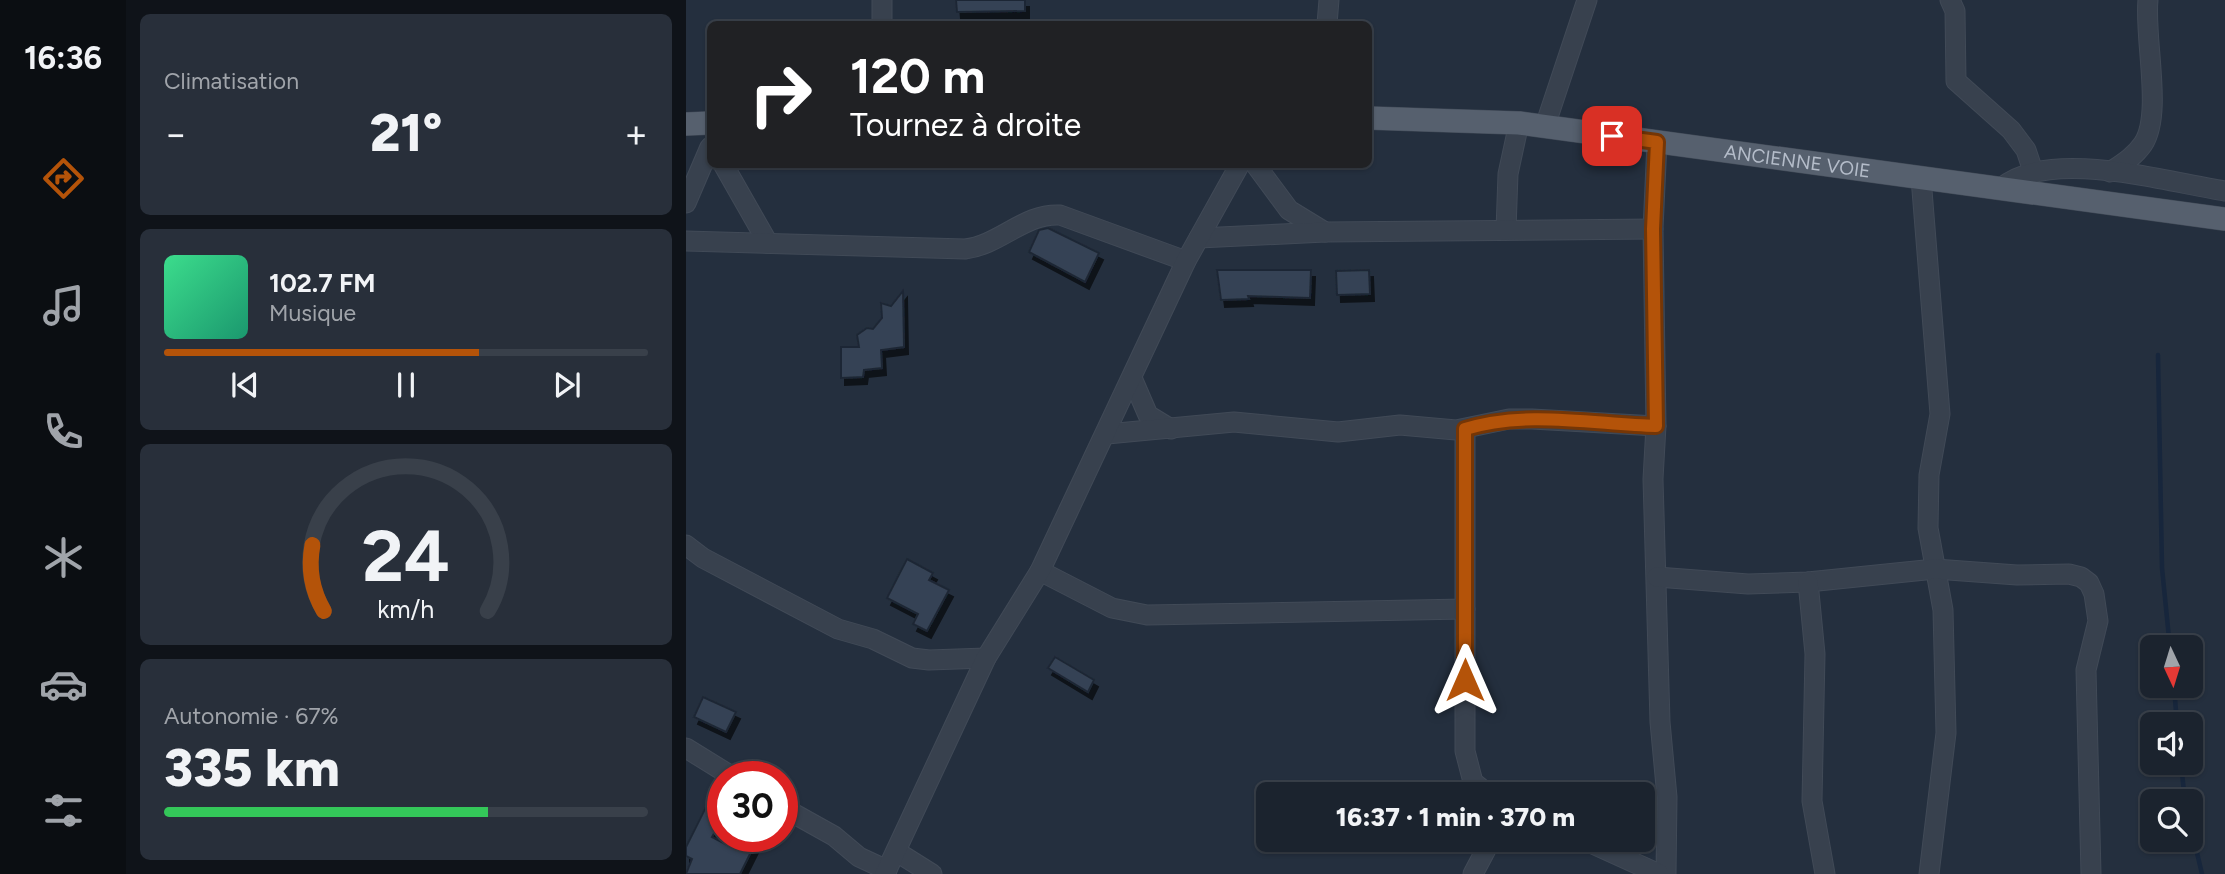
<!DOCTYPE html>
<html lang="fr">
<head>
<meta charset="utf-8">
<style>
  :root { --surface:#1b232e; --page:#282f3a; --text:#f1f3f6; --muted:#a0a4aa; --line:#39404a; --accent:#b45309 }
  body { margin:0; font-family:Figtree,sans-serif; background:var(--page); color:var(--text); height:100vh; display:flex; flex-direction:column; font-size:26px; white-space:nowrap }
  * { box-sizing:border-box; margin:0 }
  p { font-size:23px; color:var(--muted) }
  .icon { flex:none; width:38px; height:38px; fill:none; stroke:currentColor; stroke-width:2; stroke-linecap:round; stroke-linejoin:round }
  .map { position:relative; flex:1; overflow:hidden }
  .drawer { display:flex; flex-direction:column; gap:14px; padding:14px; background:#0f1319; width:560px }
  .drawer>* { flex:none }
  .guide { position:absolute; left:21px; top:21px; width:665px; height:147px; border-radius:10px; box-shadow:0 2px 5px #0004,0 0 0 2px var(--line); background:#202124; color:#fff; overflow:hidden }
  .needle { width:46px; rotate:176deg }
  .buttons { position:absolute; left:1454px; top:635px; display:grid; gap:14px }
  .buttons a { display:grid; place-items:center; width:63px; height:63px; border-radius:10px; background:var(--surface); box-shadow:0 2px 5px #0004,0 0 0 2px var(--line); font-size:35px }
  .speed { position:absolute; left:21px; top:761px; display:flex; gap:14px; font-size:35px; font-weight:700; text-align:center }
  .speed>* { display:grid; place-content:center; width:91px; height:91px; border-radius:50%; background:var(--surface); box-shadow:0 2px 5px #0004,0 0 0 2px var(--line); line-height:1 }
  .speed .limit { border:10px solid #d22; background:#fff; color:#111 }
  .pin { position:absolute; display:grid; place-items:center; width:60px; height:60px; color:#fff; margin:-30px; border-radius:14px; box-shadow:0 4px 10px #0006 }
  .me { position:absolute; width:77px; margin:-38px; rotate:0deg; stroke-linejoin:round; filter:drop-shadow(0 0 5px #0008) }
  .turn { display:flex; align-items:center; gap:24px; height:147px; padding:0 28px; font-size:32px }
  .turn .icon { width:91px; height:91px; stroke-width:2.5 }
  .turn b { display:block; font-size:49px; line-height:60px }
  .big { font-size:52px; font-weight:800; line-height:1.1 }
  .drawer .tile { flex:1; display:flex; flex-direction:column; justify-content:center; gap:10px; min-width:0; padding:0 24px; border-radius:10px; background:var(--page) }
  .drawer .dial { align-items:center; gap:0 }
  .dial svg { height:182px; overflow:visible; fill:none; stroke:var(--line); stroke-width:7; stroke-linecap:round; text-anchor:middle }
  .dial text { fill:var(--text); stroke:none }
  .song { display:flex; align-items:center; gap:21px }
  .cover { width:84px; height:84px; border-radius:10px; background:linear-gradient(135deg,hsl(150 70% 55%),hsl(160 70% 35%)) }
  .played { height:7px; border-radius:4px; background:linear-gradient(90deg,var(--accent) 65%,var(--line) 65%) }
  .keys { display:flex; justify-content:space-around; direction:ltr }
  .heat { display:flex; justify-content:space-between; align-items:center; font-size:38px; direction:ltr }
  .charge { height:10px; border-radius:5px; background:linear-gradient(90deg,#34c759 67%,var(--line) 0) }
  .trip { position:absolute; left:570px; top:782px; width:399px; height:70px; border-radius:10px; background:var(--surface); box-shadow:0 2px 5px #0004,0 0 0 2px var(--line); font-weight:800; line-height:70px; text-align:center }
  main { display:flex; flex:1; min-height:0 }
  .menu { display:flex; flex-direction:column; width:126px; justify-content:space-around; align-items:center; background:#0b0e12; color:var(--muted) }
  .menu .icon { width:49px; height:49px }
  .menu .selected { color:var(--accent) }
  .menu b { font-size:32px; color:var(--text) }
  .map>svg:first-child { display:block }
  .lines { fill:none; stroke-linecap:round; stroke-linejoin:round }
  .stream { stroke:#17263c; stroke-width:4.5 }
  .building { fill:#364354; stroke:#1f2835; stroke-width:2; filter:url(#shadow) }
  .minor-casing { stroke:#414a57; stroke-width:21 }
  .major-casing { stroke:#414a57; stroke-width:24 }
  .minor { stroke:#38414e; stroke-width:19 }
  .major { stroke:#56606e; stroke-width:23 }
  .route-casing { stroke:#753606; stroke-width:18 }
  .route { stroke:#b45309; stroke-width:12 }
  .labels { text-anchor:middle; stroke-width:7; stroke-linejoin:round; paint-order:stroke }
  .street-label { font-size:19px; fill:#b4bcc9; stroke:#1d2633 }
</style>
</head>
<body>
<main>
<nav class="menu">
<b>16:36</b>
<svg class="icon selected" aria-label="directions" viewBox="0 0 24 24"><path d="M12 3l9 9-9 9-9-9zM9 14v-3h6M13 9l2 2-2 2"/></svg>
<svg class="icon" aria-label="music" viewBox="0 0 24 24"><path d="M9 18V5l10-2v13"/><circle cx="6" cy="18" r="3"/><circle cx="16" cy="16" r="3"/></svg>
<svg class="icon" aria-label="phone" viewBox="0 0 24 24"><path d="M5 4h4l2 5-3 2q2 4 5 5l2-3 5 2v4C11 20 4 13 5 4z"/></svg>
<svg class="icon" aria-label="climate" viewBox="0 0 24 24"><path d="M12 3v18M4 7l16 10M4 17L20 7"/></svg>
<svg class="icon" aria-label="car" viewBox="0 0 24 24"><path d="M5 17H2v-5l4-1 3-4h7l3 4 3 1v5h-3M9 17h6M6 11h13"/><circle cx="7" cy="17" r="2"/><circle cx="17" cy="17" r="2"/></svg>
<svg class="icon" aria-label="filters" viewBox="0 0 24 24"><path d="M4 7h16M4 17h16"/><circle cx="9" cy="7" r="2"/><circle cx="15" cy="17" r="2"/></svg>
</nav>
<section class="drawer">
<div class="tile"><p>Climatisation</p>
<div class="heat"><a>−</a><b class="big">21°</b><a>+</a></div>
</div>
<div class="tile">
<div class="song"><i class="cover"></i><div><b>102.7 FM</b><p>Musique</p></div></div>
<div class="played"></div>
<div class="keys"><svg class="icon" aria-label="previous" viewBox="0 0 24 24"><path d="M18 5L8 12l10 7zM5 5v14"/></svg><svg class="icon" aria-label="pause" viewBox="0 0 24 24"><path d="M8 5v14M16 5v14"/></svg><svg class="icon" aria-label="next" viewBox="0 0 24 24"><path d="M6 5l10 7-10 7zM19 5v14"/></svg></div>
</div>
<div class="tile dial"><svg viewBox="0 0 100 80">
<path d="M14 69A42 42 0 1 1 86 69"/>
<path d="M14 69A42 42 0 0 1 9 40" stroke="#b45309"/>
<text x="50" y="56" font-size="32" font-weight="700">24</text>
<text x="50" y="72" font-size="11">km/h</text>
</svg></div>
<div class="tile"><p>Autonomie · 67%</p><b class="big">335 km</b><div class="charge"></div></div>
</section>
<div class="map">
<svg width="1539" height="874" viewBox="0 0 1539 874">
  <defs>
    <filter id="shadow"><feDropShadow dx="4" dy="7" stdDeviation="0" flood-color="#0009"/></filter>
  </defs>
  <rect width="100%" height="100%" fill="#242f3e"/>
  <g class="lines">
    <g class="stream">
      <path d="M 1472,355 L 1476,568 L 1484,648"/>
      <path d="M 1488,686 L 1491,724"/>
      <path d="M 1495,763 L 1499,802"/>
      <path d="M 1505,827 L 1516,874"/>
    </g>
  </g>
  <g class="building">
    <path d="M 270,0 L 339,0 L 339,11 L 271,12 Z"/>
    <path d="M 362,228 L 413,253 L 399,282 L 343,252 L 353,230 Z"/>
    <path d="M 531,270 L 625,270 L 624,298 L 562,296 L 563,299 L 535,300 Z"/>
    <path d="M 683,270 L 684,294 L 651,295 L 650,271 Z"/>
    <path d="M 217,291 L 218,347 L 195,350 L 196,368 L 178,370 L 177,377 L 155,378 L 155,347 L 173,347 L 171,335 L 181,328 L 187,329 L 196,318 L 195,303 L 205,306 Z"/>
    <path d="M 221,559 L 247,573 L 243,580 L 263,590 L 241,631 L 227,624 L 232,614 L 201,598 Z"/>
    <path d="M 369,657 L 408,680 L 402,692 L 362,668 Z"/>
    <path d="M 17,697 L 50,712 L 40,732 L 8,717 Z"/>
    <path d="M 29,789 L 37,793 L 37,817 L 26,837 L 45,847 L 52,836 L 73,836 L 54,874 L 0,874 L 6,859 L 0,856 L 0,847 Z"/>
  </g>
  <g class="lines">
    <defs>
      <g id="minor">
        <path d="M 1264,0 L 1269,11 L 1270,81 L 1325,130 L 1340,150 L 1347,171"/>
        <path d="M 196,24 L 196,0"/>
        <path d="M 641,24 L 643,0"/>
        <path d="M 859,126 L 901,0"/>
        <path d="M 971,142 L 967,229 L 970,426 L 967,479 L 974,722 L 981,797 L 980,874"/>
        <path d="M 37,164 L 82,243"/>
        <path d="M 569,164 L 603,210 L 639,232"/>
        <path d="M 1424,172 C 1436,164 1448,157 1457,144 C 1477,114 1458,39 1462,0"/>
        <path d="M 1235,178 L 1254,414 L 1243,475 L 1242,528 L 1257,610 L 1260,733 L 1243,874"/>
        <path d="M 1315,188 C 1363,147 1480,182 1539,191"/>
        <path d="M 0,203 L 24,147"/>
        <path d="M 820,230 L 822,174 L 833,123"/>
        <path d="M 513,238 L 639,232 L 967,229"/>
        <path d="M 0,241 L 279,249 C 314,245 338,213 374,215 L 500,261"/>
        <path d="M 446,378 L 462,415 L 485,429"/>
        <path d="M 779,429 L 779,751 L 787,782 L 802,794"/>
        <path d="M 421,434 L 548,422 L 652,432 L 714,425 L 770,430 L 823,419 L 846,419 L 970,426"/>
        <path d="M 0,545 L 17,558 L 152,629 L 187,639 L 226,658 L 243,660 L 300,658"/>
        <path d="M 354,571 L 426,608 L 461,615 L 779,609"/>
        <path d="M 971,577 L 1062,584 L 1122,582 L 1249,569 L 1331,575 L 1383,574 L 1395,577 L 1403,583 L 1408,594 L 1412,621 L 1400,670 L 1405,874"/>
        <path d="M 1122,582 L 1129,654 L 1126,801 L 1139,874"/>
        <path d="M 0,748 L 47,777"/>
        <path d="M 96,807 L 148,836 L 173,857 L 201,870"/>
        <path d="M 898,840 L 973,874"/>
        <path d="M 211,852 L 246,874"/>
        <path d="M 199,874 L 300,658 L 354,571 L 500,261 L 554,164"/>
        <path d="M 787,874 L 805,840"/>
      </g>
      <g id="major">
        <path id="s1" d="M 682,118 L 833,123 L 1539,219"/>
        <path d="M 0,124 L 24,123"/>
      </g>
    </defs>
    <use href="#minor" class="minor-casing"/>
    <use href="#major" class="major-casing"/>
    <use href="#minor" class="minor"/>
    <use href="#major" class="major"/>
  </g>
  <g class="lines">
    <defs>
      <path id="route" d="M 779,680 L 779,429 C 840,410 907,424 970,426 L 967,229 L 971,142 L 926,136"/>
    </defs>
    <use href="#route" class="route-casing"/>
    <use href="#route" class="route"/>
  </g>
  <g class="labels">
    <g class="street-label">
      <text dy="7" stroke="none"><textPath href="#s1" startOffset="432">ANCIENNE VOIE</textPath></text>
    </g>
  </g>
</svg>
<div class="buttons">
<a><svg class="needle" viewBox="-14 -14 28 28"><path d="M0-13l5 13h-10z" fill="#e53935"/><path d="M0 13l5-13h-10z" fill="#a0a4aa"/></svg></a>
<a><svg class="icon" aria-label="sound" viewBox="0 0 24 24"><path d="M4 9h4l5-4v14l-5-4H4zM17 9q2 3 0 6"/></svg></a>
<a><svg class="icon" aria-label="search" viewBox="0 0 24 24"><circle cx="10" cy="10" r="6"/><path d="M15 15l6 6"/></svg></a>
</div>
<div class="speed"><div class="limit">30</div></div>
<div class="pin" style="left:926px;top:136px;background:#d93025"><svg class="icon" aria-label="arrive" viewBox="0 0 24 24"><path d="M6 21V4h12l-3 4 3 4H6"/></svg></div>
<svg class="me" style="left:779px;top:680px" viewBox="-20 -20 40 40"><path d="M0-17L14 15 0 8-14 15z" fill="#b45309" stroke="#fff" stroke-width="4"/></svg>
<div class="trip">16:37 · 1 min · 370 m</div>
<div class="guide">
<div class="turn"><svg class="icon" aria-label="right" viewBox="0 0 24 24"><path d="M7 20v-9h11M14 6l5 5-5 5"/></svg><div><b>120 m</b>Tournez à droite</div></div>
</div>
</div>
</main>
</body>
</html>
